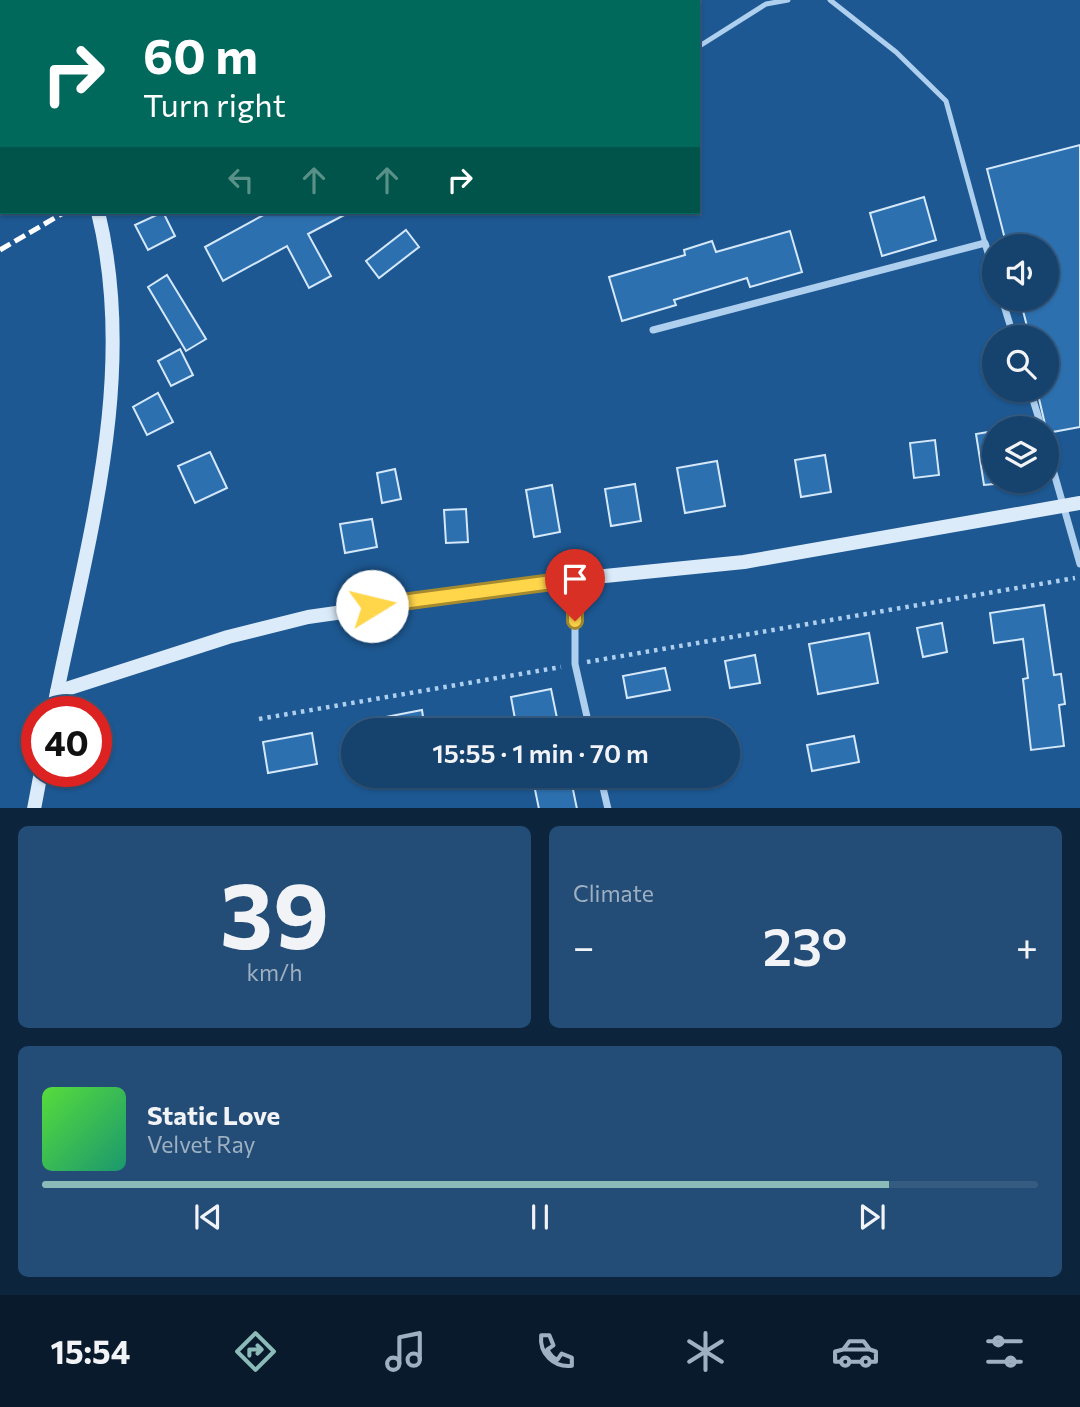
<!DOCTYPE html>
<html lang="en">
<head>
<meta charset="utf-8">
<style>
  :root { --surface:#16426e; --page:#234d76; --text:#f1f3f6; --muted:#9eb0c2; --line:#355b81; --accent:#8bbbb9 }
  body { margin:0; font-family:Commissioner,sans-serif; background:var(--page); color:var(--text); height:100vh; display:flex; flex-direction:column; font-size:26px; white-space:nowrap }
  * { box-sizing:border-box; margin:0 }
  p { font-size:23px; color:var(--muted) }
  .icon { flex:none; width:38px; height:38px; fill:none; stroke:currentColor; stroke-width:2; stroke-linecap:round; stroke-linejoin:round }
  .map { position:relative; height:808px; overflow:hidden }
  .drawer { display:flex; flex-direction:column; gap:18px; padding:18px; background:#0c243c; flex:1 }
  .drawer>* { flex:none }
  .guide { position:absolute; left:0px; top:0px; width:700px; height:214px; box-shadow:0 2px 5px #0004,0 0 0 2px var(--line); background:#00695c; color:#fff; overflow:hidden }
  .controls { position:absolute; left:982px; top:234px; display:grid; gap:14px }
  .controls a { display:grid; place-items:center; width:77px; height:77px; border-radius:50%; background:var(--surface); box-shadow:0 2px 5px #0004,0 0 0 2px var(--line); font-size:35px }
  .speed { position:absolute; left:21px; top:696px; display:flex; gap:14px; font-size:35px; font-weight:700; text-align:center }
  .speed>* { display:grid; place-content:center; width:91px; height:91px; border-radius:50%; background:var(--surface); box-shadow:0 2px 5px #0004,0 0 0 2px var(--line); line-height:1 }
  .speed .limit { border:10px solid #d22; background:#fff; color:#111 }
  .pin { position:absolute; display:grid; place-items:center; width:60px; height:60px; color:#fff; margin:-72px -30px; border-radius:50% 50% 50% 0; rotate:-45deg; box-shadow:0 0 7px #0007 }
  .pin .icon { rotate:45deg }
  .me { position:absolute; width:77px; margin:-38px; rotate:81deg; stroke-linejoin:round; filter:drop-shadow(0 0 5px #0008) }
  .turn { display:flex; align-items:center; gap:24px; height:147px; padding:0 28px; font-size:32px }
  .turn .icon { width:91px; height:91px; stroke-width:2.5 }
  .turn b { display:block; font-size:49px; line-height:60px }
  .lanes { display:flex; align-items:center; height:66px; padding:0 28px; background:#0003; justify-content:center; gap:35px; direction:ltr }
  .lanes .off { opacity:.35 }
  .big { font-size:52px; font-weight:600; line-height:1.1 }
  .drawer .card { flex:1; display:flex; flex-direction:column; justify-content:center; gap:10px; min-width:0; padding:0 24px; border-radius:10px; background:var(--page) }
  .drawer .dial { align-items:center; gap:0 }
  .dial b { font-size:91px; line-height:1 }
  .song { display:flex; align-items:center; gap:21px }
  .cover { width:84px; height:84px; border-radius:10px; background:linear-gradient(135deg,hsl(110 70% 55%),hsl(160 70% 35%)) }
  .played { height:7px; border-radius:4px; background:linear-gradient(90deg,var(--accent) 85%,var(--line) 85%) }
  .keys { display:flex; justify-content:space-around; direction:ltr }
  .heat { display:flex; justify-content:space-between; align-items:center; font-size:38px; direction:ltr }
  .drawer .tiles { flex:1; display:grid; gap:18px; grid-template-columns:1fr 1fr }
  .card:last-child { grid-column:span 2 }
  .trip { position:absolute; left:341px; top:718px; width:399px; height:70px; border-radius:35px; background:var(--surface); box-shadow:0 2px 5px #0004,0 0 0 2px var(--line); font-weight:600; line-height:70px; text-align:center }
  .tabs { display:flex; height:112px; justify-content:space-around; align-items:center; background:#091a2c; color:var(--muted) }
  .tabs .icon { width:49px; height:49px }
  .tabs .selected { color:var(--accent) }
  .tabs b { font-size:32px; color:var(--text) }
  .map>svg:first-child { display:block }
  .building { fill:#2d70af; stroke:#d4e8fa; stroke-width:2 }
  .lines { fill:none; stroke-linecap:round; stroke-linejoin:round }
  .path { stroke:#aecfee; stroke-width:4.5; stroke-dasharray:3.5 5; stroke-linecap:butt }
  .lane { stroke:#aecfee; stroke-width:5 }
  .street { stroke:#aecfee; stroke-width:7 }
  .secondary { stroke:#dbebfa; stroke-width:14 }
  .rail { stroke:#fff; stroke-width:5; stroke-dasharray:12 5; stroke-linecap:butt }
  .route-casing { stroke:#a68a30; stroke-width:18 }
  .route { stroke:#ffd54a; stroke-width:12 }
</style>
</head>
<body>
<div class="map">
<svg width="1080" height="809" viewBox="0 0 1080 809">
  <rect width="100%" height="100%" fill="#1d5892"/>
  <g class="building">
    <path d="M 1080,145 L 1080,427 L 1047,433 L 1037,390 L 1046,390 L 1046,338 L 1030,338 L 1020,299 L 1046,299 L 1046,247 L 1007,247 L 987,169 Z"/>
    <path d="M 924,197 L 936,240 L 882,256 L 870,213 Z"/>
    <path d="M 163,212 L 175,236 L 148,250 L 135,225 Z"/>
    <path d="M 269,212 L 350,212 L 308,234 L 331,276 L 309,288 L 287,246 L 223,281 L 205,247 Z"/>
    <path d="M 406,230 L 419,247 L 379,278 L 366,261 Z"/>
    <path d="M 790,231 L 802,272 L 750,287 L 747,278 L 674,300 L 676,305 L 622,321 L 609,277 L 685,255 L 684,250 L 712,241 L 716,252 Z"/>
    <path d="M 167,275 L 206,339 L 186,351 L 148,287 Z"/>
    <path d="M 180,349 L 193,375 L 171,386 L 158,361 Z"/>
    <path d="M 158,393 L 173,422 L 147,435 L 133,407 Z"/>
    <path d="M 994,431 L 994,484 L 984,485 L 976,434 Z"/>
    <path d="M 935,440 L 939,475 L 914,478 L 910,443 Z"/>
    <path d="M 210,452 L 227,488 L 195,503 L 178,466 Z"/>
    <path d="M 825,455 L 831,492 L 801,497 L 795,460 Z"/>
    <path d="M 717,461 L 725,506 L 685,513 L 677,468 Z"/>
    <path d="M 395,469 L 401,499 L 382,503 L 377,473 Z"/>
    <path d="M 635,484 L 641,521 L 611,526 L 605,489 Z"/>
    <path d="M 552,485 L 560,532 L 534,537 L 526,490 Z"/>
    <path d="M 466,509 L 468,542 L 446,543 L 444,510 Z"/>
    <path d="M 372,519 L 377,547 L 345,553 L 340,524 Z"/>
    <path d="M 1044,605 L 1054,675 L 1061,674 L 1065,704 L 1059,705 L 1064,746 L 1031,750 L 1023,679 L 1028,678 L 1023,639 L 994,643 L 990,613 Z"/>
    <path d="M 942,623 L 947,652 L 923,657 L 917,628 Z"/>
    <path d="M 869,633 L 878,683 L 818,694 L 809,644 Z"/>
    <path d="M 755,655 L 760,683 L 730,688 L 725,661 Z"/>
    <path d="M 665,668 L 670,690 L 627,698 L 623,676 Z"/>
    <path d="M 551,689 L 558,723 L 517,730 L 511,697 Z"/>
    <path d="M 422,710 L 425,730 L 366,730 L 365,721 Z"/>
    <path d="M 312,733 L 317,764 L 268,773 L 263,742 Z"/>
    <path d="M 854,736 L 859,762 L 812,771 L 807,745 Z"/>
    <path d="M 532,775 L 570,775 L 577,809 L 539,809 Z"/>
  </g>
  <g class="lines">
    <g class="path">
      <path d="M 11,2 L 11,0"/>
      <path d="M 154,2 L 161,0"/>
      <path d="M 0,42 L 2,41"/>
      <path d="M 587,662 L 1075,578"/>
      <path d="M 259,719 L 561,667"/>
    </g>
    <g class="lane">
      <path d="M 830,0 L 896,52 L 946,101 L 985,243"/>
      <path d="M 698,47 L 766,4 L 788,0"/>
    </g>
    <g class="street">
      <path d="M 216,2 L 219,0"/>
      <path d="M 0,73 L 2,72"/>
      <path d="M 1002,299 L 1014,338"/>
      <path d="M 653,330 L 985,243 L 994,272"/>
      <path d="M 1030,390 L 1042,429"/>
      <path d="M 1046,445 L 1080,564"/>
      <path d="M 575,579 L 575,664 L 590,730"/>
      <path d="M 600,775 L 608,809"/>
    </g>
    <g class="secondary">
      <path d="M 46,0 L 46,2"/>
      <path d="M 57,692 L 228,637 L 308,617 L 575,579 L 744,562 L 1080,503"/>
      <path d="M 53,712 C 85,548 139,379 98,212"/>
      <path d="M 34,809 L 41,772"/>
    </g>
    <g class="rail">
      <path d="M 420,2 L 423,0"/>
      <path d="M 0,250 L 65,212"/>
    </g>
  </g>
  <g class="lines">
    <defs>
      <path id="route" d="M 372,606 L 575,579 L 575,621"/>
    </defs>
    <use href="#route" class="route-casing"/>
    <use href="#route" class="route"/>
  </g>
</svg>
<div class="controls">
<a><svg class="icon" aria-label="sound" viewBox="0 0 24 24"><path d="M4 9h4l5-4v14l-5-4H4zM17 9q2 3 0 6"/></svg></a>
<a><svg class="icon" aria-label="search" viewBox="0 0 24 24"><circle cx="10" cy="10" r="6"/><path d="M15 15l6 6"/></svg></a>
<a><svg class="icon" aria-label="layers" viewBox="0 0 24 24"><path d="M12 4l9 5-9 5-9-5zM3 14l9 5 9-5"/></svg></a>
</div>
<div class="speed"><div class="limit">40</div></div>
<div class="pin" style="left:575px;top:621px;background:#d93025"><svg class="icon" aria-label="arrive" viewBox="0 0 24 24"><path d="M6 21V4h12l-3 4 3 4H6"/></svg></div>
<svg class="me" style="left:372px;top:606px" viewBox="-20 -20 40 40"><circle r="19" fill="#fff"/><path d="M0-13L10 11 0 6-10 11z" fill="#ffd54a"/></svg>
<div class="trip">15:55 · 1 min · 70 m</div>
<div class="guide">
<div class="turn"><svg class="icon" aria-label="right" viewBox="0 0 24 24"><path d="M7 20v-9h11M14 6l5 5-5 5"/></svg><div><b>60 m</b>Turn right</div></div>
<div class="lanes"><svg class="icon off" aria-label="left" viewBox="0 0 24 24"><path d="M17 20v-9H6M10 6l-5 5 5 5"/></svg><svg class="icon off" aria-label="ahead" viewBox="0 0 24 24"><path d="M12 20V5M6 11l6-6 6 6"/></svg><svg class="icon off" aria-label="ahead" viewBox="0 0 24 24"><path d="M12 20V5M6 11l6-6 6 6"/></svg><svg class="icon" aria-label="right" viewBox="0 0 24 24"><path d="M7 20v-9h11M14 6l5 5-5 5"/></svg></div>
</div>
</div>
<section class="drawer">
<div class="tiles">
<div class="card dial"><b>39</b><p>km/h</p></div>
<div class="card"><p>Climate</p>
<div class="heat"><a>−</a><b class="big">23°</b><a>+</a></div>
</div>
<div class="card">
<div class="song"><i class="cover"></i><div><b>Static Love</b><p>Velvet Ray</p></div></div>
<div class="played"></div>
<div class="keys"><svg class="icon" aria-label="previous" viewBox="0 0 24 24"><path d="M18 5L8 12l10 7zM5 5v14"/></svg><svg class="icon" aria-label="pause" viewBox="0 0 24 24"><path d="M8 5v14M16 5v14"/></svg><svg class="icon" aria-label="next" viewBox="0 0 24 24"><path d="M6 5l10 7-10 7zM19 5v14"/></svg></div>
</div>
</div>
</section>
<nav class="tabs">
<b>15:54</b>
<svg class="icon selected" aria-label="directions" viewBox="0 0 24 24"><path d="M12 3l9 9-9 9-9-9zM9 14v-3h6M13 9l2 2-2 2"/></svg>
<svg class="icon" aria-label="music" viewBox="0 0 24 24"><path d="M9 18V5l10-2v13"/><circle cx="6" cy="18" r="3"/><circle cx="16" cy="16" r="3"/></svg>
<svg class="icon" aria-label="phone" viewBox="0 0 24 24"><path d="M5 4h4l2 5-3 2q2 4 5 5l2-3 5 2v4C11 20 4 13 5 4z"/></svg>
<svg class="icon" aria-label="climate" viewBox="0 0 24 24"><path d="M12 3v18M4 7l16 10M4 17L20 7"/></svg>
<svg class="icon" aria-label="car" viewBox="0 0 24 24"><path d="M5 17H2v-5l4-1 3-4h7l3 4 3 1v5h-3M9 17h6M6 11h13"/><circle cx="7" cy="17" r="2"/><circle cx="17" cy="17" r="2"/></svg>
<svg class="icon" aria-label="filters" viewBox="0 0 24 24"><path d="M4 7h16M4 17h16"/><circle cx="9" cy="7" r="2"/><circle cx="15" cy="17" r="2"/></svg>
</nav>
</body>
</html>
